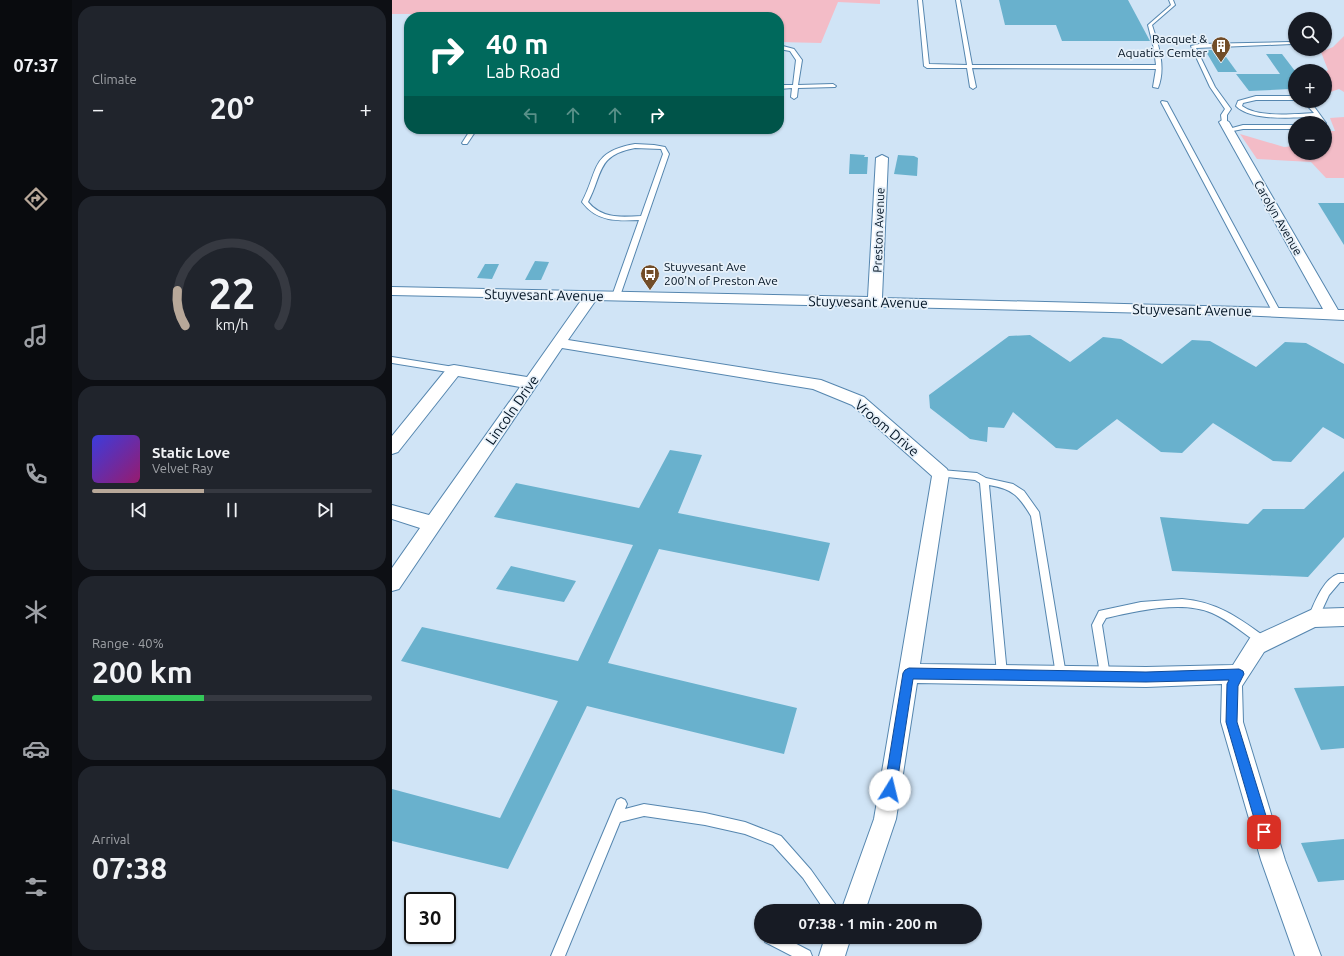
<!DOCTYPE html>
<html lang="en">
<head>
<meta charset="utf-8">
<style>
  :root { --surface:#171b24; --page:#20242c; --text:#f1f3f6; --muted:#9ea1a6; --line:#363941; --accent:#b8a899 }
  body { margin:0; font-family:Ubuntu,sans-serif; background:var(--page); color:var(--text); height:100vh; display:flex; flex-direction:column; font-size:15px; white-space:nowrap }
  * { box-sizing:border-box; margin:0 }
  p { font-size:13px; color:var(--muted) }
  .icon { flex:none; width:22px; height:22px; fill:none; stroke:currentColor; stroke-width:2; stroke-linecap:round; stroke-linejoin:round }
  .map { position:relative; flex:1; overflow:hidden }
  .drawer { display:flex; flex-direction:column; gap:6px; padding:6px; background:#0d0f14; width:320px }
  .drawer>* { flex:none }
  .hud { position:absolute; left:12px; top:12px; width:380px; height:122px; border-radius:16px; box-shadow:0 1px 3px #0004; background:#00695c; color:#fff; overflow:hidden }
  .tools { position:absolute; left:896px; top:12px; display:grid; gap:8px }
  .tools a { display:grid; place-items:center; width:44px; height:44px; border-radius:50%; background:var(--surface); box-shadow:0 1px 3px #0004; font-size:20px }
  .speed { position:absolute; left:12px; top:892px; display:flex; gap:8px; font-size:20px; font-weight:700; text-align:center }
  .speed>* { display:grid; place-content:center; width:52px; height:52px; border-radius:50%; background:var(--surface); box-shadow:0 1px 3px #0004; line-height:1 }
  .speed .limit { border:2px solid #111; border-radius:6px; background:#fff; color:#111 }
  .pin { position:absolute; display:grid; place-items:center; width:34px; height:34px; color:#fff; margin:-17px; border-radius:8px; box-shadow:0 2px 6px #0006 }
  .me { position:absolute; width:44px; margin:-22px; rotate:9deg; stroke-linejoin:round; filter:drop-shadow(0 0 3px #0008) }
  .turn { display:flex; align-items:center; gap:14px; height:84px; padding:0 16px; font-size:18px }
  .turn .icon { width:52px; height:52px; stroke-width:2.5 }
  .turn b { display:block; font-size:28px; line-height:34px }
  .lanes { display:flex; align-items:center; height:38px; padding:0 16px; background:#0003; justify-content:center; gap:20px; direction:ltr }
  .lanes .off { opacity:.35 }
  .big { font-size:30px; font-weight:600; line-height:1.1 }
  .drawer .widget { flex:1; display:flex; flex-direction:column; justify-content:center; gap:6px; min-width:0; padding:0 14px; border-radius:16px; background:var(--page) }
  .drawer .dial { align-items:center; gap:0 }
  .dial svg { height:104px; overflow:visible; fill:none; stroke:var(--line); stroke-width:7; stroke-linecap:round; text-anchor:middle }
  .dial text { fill:var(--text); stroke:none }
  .song { display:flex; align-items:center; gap:12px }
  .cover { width:48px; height:48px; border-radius:6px; background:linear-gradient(135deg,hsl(240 70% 55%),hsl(320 70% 35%)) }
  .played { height:4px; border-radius:2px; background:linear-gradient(90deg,var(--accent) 40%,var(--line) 40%) }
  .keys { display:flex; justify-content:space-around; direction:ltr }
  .heat { display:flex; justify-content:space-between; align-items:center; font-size:22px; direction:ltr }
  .charge { height:6px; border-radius:3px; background:linear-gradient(90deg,#34c759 40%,var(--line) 0) }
  .trip { position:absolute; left:362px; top:904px; width:228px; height:40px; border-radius:20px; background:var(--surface); box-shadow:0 1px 3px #0004; font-weight:600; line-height:40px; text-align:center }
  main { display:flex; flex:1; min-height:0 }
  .dock { display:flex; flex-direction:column; width:72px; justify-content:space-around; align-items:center; background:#090b0e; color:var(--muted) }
  .dock .icon { width:28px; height:28px }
  .dock .on { color:var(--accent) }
  .dock b { font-size:18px; color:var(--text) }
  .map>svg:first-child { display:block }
  .green { fill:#f3bcc7 }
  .building { fill:#69b1cd }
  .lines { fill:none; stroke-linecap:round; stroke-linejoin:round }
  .lane-casing { stroke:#5586af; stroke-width:2 }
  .street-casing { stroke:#5586af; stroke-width:2 }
  .lane { fill:#fff; fill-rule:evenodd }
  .street { fill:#fff; fill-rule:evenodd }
  .route { fill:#1a73e8; stroke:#114b97 }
  .labels { text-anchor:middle; stroke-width:3.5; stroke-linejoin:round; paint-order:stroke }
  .far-poi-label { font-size:12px; fill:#011222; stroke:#e6f0f9; text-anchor:end }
  .far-street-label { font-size:12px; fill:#011222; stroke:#e6f0f9 }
  .street-label { font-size:14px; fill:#011222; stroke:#e6f0f9 }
</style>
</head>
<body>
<main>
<nav class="dock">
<b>07:37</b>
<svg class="icon on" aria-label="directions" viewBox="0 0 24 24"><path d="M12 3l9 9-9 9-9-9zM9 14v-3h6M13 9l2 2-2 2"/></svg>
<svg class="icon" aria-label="music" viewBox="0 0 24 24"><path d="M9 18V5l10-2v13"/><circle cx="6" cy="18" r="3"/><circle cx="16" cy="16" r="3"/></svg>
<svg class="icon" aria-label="phone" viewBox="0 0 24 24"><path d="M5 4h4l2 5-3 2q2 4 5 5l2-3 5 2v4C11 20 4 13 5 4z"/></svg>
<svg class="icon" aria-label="climate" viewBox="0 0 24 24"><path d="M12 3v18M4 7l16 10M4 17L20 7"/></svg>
<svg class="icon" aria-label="car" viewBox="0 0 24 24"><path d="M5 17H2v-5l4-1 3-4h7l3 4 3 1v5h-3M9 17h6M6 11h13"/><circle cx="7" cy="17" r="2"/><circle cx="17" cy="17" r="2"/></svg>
<svg class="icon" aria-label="filters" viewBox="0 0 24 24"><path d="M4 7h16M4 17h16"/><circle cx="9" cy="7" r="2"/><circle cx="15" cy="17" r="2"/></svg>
</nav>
<section class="drawer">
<div class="widget"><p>Climate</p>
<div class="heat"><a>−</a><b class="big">20°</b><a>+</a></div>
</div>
<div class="widget dial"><svg viewBox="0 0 100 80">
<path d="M14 69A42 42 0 1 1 86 69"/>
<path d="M14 69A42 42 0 0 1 8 42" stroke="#b8a899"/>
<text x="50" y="56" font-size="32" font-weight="700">22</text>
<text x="50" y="72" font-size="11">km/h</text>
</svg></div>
<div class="widget">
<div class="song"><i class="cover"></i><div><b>Static Love</b><p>Velvet Ray</p></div></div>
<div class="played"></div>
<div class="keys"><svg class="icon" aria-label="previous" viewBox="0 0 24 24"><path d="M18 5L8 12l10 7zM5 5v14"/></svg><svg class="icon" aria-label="pause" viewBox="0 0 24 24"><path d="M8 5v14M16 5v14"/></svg><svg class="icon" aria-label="next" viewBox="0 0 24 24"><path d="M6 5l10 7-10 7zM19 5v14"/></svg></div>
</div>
<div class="widget"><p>Range · 40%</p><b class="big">200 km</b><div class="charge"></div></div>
<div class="widget"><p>Arrival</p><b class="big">07:38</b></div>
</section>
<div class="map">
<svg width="952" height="956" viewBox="0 0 952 956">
  <rect width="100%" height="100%" fill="#d0e4f6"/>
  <g class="green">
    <path d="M 0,0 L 488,0 L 488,4 L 446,2 L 429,43 L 387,42 L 387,17 L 37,17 L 38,14 L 0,14 Z"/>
    <path d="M 952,36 L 952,92 L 947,89 L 933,94 L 933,72 L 936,70 L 929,52 L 941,47 Z"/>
    <path d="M 952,117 L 952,178 L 934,178 L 919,162 L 865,159 L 848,134 L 892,147 L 903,146 L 903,153 L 933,153 L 933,131 L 943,131 L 938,118 Z"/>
  </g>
  <g class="building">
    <path d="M 607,0 L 736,0 L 758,41 L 670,41 L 664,25 L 613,25 Z"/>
    <path d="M 813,50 L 829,50 L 845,72 L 826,72 Z"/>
    <path d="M 874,54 L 890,54 L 903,71 L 903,94 L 899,89 L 857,91 L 844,74 L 888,74 Z"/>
    <path d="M 458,154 L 473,155 L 472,157 L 476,157 L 475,174 L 457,174 Z"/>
    <path d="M 506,155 L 522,156 L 526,158 L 525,176 L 502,174 Z"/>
    <path d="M 926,203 L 952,203 L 952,245 Z"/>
    <path d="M 143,261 L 157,262 L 149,280 L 133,280 Z"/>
    <path d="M 93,264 L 107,264 L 100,279 L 85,278 Z"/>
    <path d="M 638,335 L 678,362 L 711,337 L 729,339 L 770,364 L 800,340 L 818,341 L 864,367 L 893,342 L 914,343 L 952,364 L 952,439 L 931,427 L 899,462 L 881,461 L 821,423 L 790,453 L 769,452 L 725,419 L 685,450 L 664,448 L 621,412 L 612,428 L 596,427 L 595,442 L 578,439 L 538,408 L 537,395 L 617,336 Z"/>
    <path d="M 278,450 L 310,455 L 286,513 L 438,543 L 427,581 L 267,549 L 216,663 L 405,708 L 392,754 L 195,706 L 116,869 L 0,841 L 0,789 L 108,818 L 166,701 L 9,661 L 30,627 L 186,661 L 241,545 L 102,517 L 124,483 L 247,508 Z"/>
    <path d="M 952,471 L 952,537 L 916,577 L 780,571 L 768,517 L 856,524 L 871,509 L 912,509 Z"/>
    <path d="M 119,566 L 184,581 L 172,602 L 104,589 Z"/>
    <path d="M 952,686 L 952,748 L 929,750 L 902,688 Z"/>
    <path d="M 952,839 L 952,880 L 926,882 L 909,843 Z"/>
  </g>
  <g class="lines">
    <defs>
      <g id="lane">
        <path d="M 526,0 L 530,0 L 537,64 L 575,65 L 564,0 L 568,0 L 580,65 L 764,65 L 762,49 L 756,25 L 779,5 L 777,0 L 781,0 L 783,5 L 760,25 C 767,46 774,68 766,88 L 761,87 L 764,69 L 580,68 L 584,87 L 581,89 L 578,87 L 575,68 L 535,68 L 532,66 Z"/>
        <path d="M 898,42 L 900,42 L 900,44 L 804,48 L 823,87 L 839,109 L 835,115 L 835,122 L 830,123 L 829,115 L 833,109 L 818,87 L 799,46 L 807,44 Z"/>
        <path d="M 387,45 L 402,49 L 410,60 L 406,85 L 441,84 L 444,86 L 443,87 L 406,88 L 405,97 L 402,99 L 399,97 L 400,88 L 387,89 L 387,85 L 401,85 L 404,60 L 398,51 L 387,49 Z"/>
        <path d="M 864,96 L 903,96 L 903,100 L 864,100 L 851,103 L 850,106 C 866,118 902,114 922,113 L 911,101 L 918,101 L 934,123 L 933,124 L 933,123 L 928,123 L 924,117 C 903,117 860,122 844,106 L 846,101 Z"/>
        <path d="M 770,101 L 775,102 L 888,311 L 887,313 L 881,313 L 880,311 L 769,102 Z"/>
        <path d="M 851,125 L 903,125 L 903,129 L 851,129 L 836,132 L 833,130 Z"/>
        <path d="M 79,129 L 85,129 L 75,144 L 71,144 L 70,143 Z"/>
        <path d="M 243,144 L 262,145 L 273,147 L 277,154 L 228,296 L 224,298 L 220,296 L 247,220 C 225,221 205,222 190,202 C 207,170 198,152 243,144 ZM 243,148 L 269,149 L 271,154 L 249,216 C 229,217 210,219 196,202 C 211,174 204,155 243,148 Z"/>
        <path d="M 0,357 L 62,367 L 66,370 L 62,373 L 0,363 Z"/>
        <path d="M 549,470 L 585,473 L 594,478 L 621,484 L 632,491 L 647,512 L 674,675 L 673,679 L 669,680 L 665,679 L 664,675 L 639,516 C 627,496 621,489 597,485 L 615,674 L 614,678 L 610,679 L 606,678 L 605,674 L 588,483 L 583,480 L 546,476 L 545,474 L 546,472 Z"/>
        <path d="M 946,574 L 952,574 L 952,582 L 948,582 L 937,595 L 925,621 L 921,623 L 917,621 L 916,618 C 922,604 931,579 946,574 Z"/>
        <path d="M 790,599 C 826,602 847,618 876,639 L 877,642 L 876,645 L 872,647 L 868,645 C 853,634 838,621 820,613 C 790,600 745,611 714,618 L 710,625 L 718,676 L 717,680 L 713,681 L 709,680 L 700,625 L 707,611 L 749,602 Z"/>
        <path d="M 229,798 L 233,800 L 235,804 L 233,809 L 252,804 L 313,813 L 353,822 L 389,836 L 419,870 L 448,911 L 433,911 L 411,878 L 381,845 L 353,834 L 313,825 L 252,816 L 228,822 L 173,956 L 159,956 L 225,800 Z"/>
        <path d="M 371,937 L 391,937 L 418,951 L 420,956 L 400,956 L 373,942 Z"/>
      </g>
      <g id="street">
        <path d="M 832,119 L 837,122 L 946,310 L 952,310 L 952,320 L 846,315 L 204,300 L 176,340 L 429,380 L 472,397 L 555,469 L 557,474 L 528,664 L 754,667 L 841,665 L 858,638 L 921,609 L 952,608 L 952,626 L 923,627 L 872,652 L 850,686 L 851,722 L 893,860 L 929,956 L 903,956 L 869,860 L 829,722 L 830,684 L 754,687 L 525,683 L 504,819 L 473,911 L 449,911 L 482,819 L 540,476 L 460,405 L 421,389 L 170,348 L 7,589 L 0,591 L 0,568 L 28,528 L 0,519 L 0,505 L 37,515 L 128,387 L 66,376 L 6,452 L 0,454 L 0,436 L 57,366 L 62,365 L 135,377 L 190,299 L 0,295 L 0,287 L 476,297 L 484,158 L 490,155 L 496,158 L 490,298 L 931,309 L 827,122 Z"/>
        <path d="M 433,937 L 459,937 L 453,956 L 427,956 Z"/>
      </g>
    </defs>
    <use href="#lane" class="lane-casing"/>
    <use href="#street" class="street-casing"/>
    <use href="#lane" class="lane"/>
    <use href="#street" class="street"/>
  </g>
  <path class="route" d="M 517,668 L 754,672 L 847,669 L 851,671 L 852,674 L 846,686 L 845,722 L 879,832 L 877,837 L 872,839 L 868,837 L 866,832 L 834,722 L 835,684 L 837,680 L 754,682 L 521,679 L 504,790 L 502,794 L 498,796 L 494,794 L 492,790 L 511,673 L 513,670 Z"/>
  <defs>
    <symbol id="building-pin" viewBox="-11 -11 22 30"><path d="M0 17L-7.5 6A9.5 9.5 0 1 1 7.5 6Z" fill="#724d28" stroke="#e6f0f9"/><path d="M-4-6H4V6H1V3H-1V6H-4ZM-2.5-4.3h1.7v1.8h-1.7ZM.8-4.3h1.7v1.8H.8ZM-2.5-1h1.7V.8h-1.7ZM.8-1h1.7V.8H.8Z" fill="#fff"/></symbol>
    <symbol id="bus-pin" viewBox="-11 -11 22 30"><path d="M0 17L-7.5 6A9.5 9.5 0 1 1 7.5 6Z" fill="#724d28" stroke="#e6f0f9"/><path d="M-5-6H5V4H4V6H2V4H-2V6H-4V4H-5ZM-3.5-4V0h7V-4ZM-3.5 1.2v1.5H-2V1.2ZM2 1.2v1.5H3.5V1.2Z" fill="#fff"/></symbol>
  </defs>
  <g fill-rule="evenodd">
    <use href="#building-pin" x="818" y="35" width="22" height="30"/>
    <use href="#bus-pin" x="247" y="263" width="22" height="30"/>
  </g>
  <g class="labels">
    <g class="far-poi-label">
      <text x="815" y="43">Racquet &amp;<tspan x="815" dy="14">Aquatics Cemter</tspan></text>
      <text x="272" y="271" text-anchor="start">Stuyvesant Ave<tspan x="272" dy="14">200'N of Preston Ave</tspan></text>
    </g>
    <g class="far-street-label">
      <text transform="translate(886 218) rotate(60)" y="4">Carolyn Avenue</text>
      <text transform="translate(487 230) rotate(-88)" y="4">Preston Avenue</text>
    </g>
    <g class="street-label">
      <text transform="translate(152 295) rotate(1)" y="5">Stuyvesant Avenue</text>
      <text transform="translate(476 302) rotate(1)" y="5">Stuyvesant Avenue</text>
      <text transform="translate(800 310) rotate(1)" y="5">Stuyvesant Avenue</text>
      <text transform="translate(120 410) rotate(-55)" y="5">Lincoln Drive</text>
      <text transform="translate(495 428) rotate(40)" y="5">Vroom Drive</text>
    </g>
  </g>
</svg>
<div class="tools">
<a><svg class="icon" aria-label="search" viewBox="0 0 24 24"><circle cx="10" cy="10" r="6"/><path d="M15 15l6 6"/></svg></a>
<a>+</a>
<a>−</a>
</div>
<div class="speed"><div class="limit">30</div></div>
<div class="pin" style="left:872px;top:832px;background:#d93025"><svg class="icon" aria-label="arrive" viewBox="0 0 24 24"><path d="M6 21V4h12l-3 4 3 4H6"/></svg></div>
<svg class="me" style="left:498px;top:790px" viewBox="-20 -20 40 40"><circle r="19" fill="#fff"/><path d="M0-13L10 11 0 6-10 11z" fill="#1a73e8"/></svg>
<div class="trip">07:38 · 1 min · 200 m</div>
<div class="hud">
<div class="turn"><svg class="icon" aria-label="right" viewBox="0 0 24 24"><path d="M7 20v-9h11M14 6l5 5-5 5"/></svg><div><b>40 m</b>Lab Road</div></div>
<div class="lanes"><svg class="icon off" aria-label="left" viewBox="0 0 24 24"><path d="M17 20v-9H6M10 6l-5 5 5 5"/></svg><svg class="icon off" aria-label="ahead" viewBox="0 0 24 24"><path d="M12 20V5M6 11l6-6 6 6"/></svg><svg class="icon off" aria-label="ahead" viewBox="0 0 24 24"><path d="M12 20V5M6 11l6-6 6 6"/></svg><svg class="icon" aria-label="right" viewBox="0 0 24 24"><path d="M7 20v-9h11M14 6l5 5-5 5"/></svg></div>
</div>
</div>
</main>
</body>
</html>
